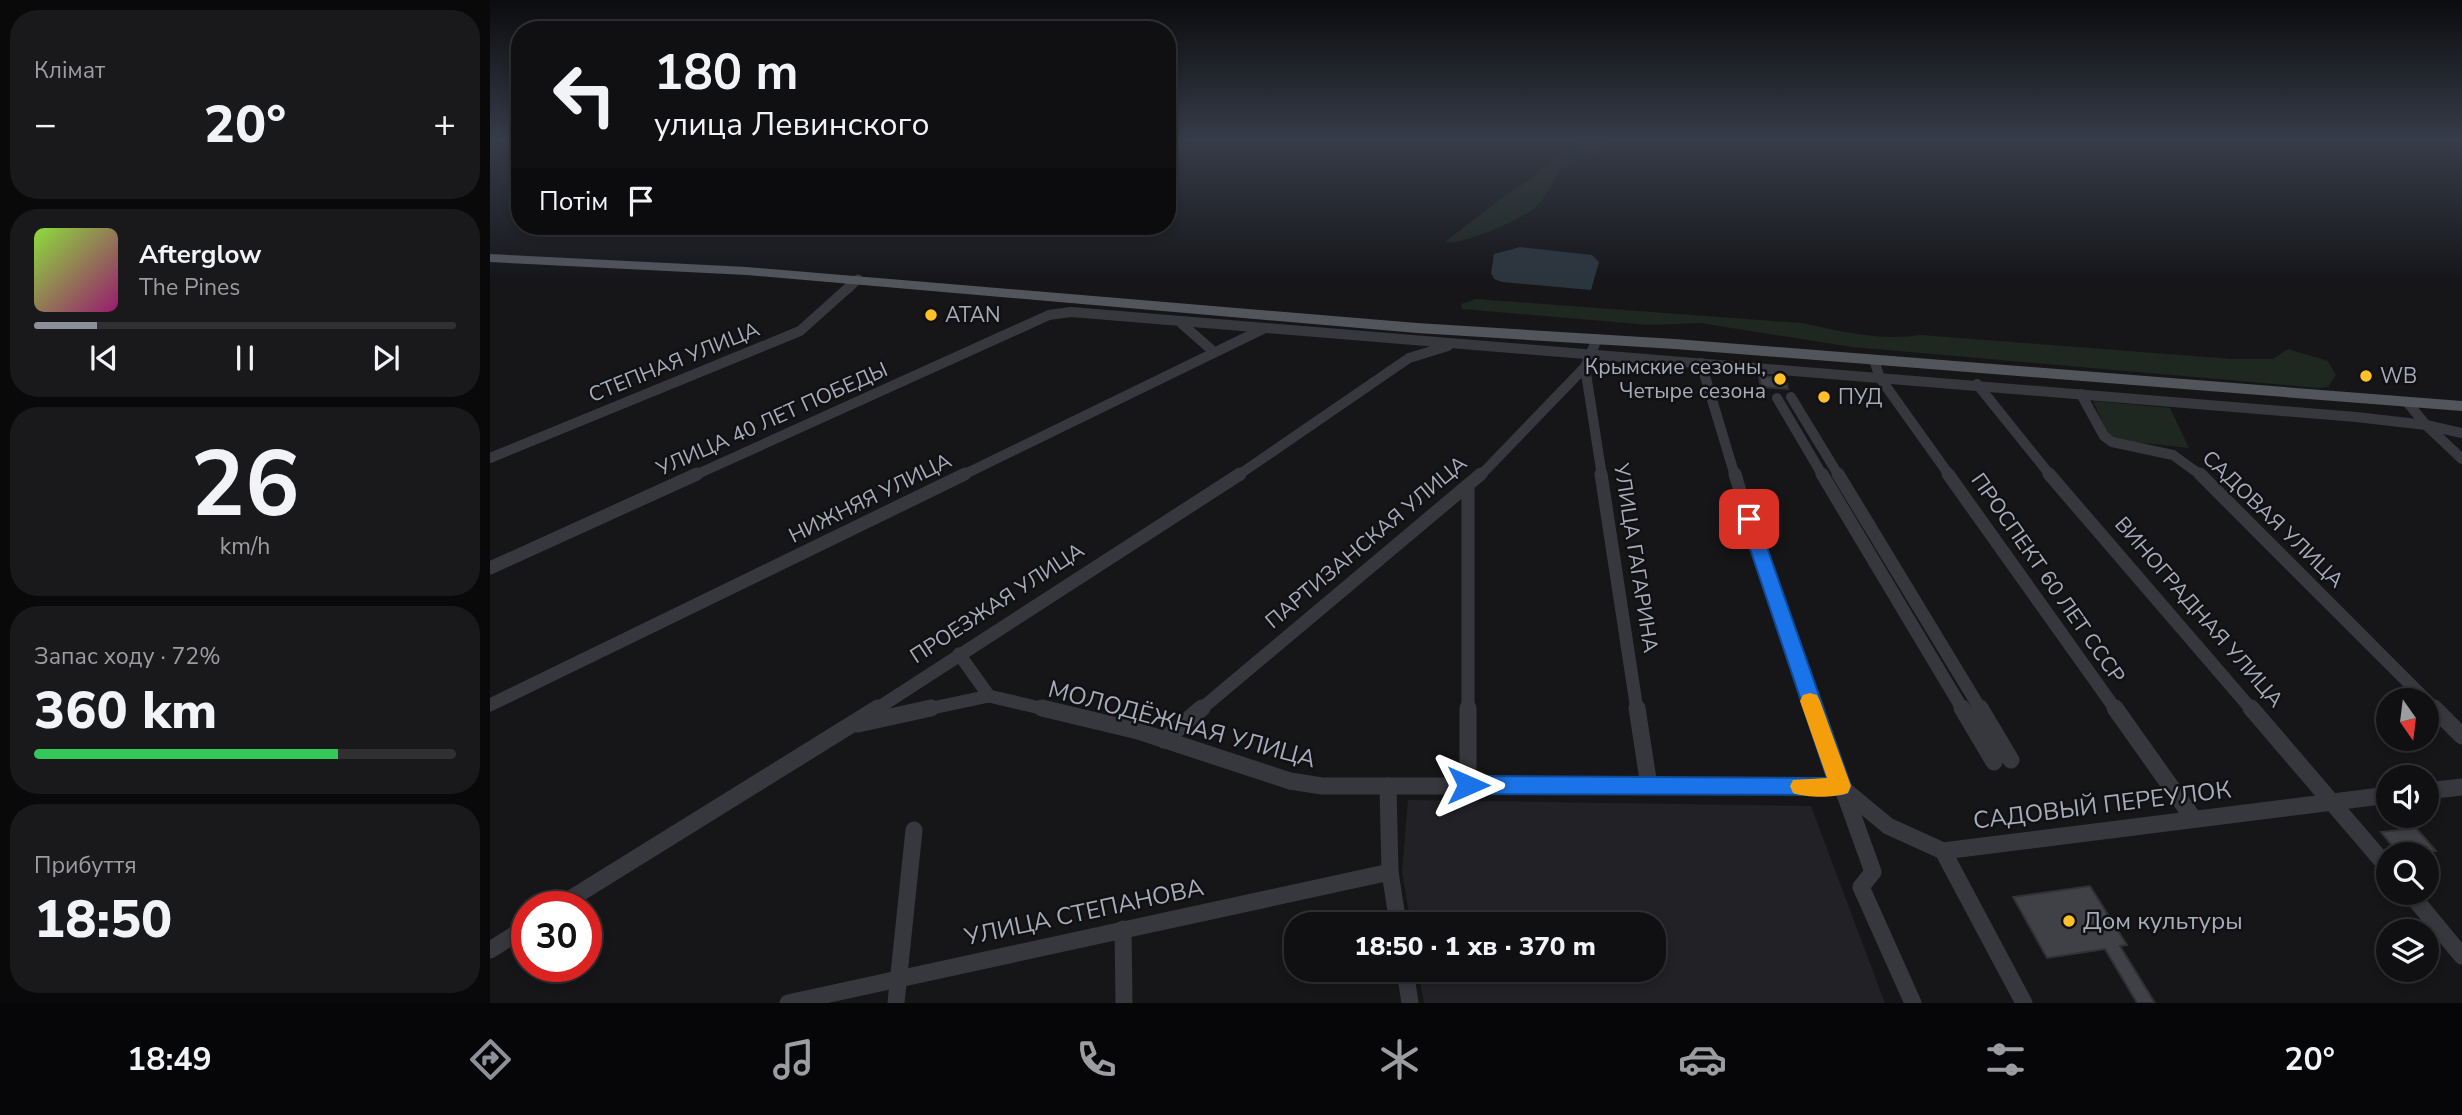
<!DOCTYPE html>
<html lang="uk">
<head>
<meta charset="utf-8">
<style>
  :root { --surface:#101013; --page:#19191c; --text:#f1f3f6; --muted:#9c9da0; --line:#303033; --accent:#8c9099 }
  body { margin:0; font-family:"Nunito Sans",sans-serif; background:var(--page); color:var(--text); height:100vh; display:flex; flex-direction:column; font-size:26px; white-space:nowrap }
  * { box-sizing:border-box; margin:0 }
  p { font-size:23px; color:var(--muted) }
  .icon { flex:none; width:38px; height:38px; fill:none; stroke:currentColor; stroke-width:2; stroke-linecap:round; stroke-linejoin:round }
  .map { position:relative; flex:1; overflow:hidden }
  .details { display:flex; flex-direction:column; gap:10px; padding:10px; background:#09090a; width:490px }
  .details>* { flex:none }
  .banner { position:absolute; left:21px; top:21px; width:665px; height:214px; border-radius:28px; box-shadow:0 4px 10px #0003,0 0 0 2px var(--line); background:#101013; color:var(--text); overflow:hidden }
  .needle { width:46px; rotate:166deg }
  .fabs { position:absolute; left:1886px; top:688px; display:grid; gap:14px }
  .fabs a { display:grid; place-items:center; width:63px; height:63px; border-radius:50%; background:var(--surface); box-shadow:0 4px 10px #0003,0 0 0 2px var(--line); font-size:35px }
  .speed { position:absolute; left:21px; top:891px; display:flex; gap:14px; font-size:35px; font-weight:700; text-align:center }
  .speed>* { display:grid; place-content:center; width:91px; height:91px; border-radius:50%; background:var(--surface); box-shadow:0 4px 10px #0003,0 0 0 2px var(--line); line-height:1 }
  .speed .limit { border:10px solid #d22; background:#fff; color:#111 }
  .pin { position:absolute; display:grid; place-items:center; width:60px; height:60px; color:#fff; margin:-30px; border-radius:14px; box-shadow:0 4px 10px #0006 }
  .me { position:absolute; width:77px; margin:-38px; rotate:90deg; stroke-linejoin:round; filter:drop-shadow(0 0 5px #0008) }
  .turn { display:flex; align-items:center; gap:24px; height:147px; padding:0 28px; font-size:32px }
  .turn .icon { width:91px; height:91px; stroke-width:2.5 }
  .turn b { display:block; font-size:49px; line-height:60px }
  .then { display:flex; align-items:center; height:66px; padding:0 28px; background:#0003; gap:14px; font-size:26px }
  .big { font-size:52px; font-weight:800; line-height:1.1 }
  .details .tile { flex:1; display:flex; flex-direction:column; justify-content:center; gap:10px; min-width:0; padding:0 24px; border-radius:28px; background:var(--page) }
  .details .dial { align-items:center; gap:0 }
  .dial b { font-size:91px; line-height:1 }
  .song { display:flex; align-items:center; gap:21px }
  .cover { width:84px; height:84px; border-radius:10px; background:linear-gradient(135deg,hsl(90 70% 55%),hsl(320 70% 35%)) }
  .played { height:7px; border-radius:4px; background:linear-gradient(90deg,var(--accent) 15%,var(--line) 15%) }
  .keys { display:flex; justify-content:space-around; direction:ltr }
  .heat { display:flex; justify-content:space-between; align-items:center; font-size:38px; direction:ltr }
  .charge { height:10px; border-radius:5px; background:linear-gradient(90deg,#34c759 72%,var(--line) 0) }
  .trip { position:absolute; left:794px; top:912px; width:382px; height:70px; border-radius:28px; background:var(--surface); box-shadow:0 4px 10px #0003,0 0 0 2px var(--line); font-weight:800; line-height:70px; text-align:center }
  .dock { display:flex; height:112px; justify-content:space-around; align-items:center; background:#060608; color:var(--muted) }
  .dock .icon { width:49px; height:49px }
  .dock .on { color:var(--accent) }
  .dock b { font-size:32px; color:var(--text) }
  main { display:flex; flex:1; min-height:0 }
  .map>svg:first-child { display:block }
  .built { fill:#222226 }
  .green { fill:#1e2720 }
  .water { fill:#2b353e }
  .building { fill:#404146; stroke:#303035; stroke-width:2 }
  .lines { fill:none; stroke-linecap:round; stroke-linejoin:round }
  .street-far3 { stroke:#37383e; stroke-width:9 }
  .street-far2 { stroke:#37383e; stroke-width:10 }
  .street-far1 { stroke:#37383e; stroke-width:13 }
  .street { stroke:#37383e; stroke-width:17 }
  .primary { fill:#53555d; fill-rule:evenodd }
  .route { fill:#1a73e8; stroke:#114b97; stroke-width:2 }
  .slow { fill:#f59e0b }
  .poi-dot { fill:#ffc028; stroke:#111114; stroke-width:2.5 }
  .labels { text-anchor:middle; stroke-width:5; stroke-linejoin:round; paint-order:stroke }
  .poi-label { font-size:21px; fill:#a7acba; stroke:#111114; text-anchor:start }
  .street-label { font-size:21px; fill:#a7acba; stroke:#111114 }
  .near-street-label { font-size:24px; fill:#a7acba; stroke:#111114 }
  .near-poi-label { font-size:24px; fill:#a7acba; stroke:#111114; text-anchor:start }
</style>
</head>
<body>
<main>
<section class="details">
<div class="tile"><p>Клімат</p>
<div class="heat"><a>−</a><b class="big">20°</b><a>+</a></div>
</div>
<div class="tile">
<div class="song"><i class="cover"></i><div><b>Afterglow</b><p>The Pines</p></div></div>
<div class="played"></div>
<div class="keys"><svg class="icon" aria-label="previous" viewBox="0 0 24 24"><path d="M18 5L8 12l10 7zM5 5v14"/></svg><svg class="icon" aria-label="pause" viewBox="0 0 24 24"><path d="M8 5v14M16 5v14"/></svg><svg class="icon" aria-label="next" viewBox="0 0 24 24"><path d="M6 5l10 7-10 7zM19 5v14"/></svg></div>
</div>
<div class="tile dial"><b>26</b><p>km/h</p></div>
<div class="tile"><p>Запас ходу · 72%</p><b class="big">360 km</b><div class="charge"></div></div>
<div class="tile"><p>Прибуття</p><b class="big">18:50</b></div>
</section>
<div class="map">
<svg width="1972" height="1003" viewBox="0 0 1972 1003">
  <rect width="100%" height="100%" fill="#161619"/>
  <path class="built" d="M 918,800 L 1321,806 L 1395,1003 L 934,1003 L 928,970 L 1164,970 L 1164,924 L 921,924 L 912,872 Z"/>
  <g class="green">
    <path d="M 1093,139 L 1128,139 L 1103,156 L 1071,169 C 1062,183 1056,199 1042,210 C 1030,220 969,247 955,242 L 1017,194 L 1041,179 L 1059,161 Z"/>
    <path d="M 986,299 L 1312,323 C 1353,332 1390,341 1431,335 L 1742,359 L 1783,359 L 1798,349 L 1838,361 L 1846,375 L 1838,387 L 1828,388 L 1362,347 L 1210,323 L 1160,325 L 972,309 L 971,304 Z"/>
    <path d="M 1603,401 L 1680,408 L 1699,448 L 1625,440 L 1617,433 Z"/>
  </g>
  <path class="water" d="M 1030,247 L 1102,255 L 1109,262 L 1101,290 L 1012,282 L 1004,279 L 1001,273 L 1004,254 Z"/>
  <g class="building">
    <path d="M 1269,376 L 1296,378 L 1298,389 L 1271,387 Z"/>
    <path d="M 1926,828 L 1946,851 L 1909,854 L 1891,832 Z"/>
    <path d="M 1600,886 L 1637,945 L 1630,946 L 1665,1003 L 1647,1003 L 1615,949 L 1557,958 L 1523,897 Z"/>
  </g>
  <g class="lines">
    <path class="street-far3" d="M 358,289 L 368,279"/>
    <g class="street-far2">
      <path d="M 692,324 L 724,352"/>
      <path d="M 1107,339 L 1095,367 L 1112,476"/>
      <path d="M 1384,360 L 1390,378 L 1460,476"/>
      <path d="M 1211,363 L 1245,476"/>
      <path d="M 1487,384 L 1561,476"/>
      <path d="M 1591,394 L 1614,436 L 1622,442 L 1683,455 L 1712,476"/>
      <path d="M 1301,397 L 1349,476"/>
      <path d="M 1287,398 L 1333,476"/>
      <path d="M 1917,402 L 1936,425 L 1972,459"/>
      <path d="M 0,458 L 310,331 L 359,287"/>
      <path d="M 203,476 L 559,315 L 581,312 L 1866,417 L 1936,425 L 1972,433"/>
      <path d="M 471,476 L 773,329"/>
      <path d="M 747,476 L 919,358 L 958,346"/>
      <path d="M 990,476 L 1095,367"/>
    </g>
    <g class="street-far1">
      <path d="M 1111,474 L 1147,710"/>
      <path d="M 1245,474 L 1274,572 L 1324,710"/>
      <path d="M 1332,474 L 1473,710"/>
      <path d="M 1348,474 L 1491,710"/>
      <path d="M 1458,474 L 1626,710"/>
      <path d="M 1559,474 L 1762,710"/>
      <path d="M 1710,474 L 1936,700"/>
      <path d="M 978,488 L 978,710"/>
      <path d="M 0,568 L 207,474"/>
      <path d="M 469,654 L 499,696"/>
      <path d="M 1937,701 L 1946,710"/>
      <path d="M 0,705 L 475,474"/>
      <path d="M 385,710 L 750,474"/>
      <path d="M 433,710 L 499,696 L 559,710"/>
      <path d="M 710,710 L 991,474"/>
    </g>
    <g class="street">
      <path d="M 552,708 L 648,731 L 800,781 L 832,786 L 1350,786"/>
      <path d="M 978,708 L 978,785"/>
      <path d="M 1147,708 L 1159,786"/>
      <path d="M 1324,708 L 1383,872 L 1371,887 L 1423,1003"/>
      <path d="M 1472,708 L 1504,762"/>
      <path d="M 1490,708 L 1521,760"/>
      <path d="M 1625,708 L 1703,818"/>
      <path d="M 1761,708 L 1899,869"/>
      <path d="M 1944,708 L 1972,736"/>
      <path d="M 368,724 L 441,708"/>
      <path d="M 674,740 L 712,708"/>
      <path d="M 898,786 L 900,872 L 908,924"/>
      <path d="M 1351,787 L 1398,826 L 1453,851 L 1899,795"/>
      <path d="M 1937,791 L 1972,787"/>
      <path d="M 1453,851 L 1534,1003"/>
      <path d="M 1919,892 L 1972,956"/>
      <path d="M 69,906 L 388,708"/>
      <path d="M 633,929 L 634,1003"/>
      <path d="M 0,950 L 37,927"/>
      <path d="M 915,970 L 920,1003"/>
      <path d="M 298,1003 L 900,872"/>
      <path d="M 406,1003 L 424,830"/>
    </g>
    <path class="primary" d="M 0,254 L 257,267 L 927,323 L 1185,339 L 1972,401 L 1972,411 L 1185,349 L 927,333 L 257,275 L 0,262 Z"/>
  </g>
  <linearGradient id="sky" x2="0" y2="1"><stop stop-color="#0c0c0e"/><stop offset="0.5" stop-color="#363c49"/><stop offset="1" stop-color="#363c49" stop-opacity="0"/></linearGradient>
  <rect width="1972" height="280" fill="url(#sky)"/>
  <path class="route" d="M 1259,514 L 1267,519 L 1361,786 L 1358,793 L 1350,795 L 978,794 L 971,791 L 968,785 L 971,779 L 978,776 L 1337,778 L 1250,519 Z"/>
  <path class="slow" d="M 1320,693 L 1327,695 L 1330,701 L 1361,786 L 1358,793 C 1343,798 1318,798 1303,793 L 1300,786 L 1303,780 L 1337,778 L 1310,701 L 1313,695 Z"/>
  <g class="poi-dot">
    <circle cx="441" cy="315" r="7"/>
    <circle cx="1876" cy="376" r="7"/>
    <circle cx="1290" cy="379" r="7"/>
    <circle cx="1334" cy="397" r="7"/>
    <circle cx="1579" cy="921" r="7"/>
  </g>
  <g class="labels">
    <g class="poi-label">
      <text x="455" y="322">ATAN</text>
      <text x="1276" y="374" text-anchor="end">Крымские сезоны,<tspan x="1276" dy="24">Четыре сезона</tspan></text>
      <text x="1890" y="383">WB</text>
      <text x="1348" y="404">ПУД</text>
    </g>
    <g class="street-label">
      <text transform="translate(184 362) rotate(-22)" y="7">СТЕПНАЯ УЛИЦА</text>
      <text transform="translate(282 419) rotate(-24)" y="7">УЛИЦА 40 ЛЕТ ПОБЕДЫ</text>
      <text transform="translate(380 498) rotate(-26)" y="7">НИЖНЯЯ УЛИЦА</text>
      <text transform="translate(1783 519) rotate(44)" y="7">САДОВАЯ УЛИЦА</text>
      <text transform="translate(876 542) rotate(-40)" y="7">ПАРТИЗАНСКАЯ УЛИЦА</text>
      <text transform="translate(1146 558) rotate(81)" y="7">УЛИЦА ГАГАРИНА</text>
      <text transform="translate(1558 578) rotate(55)" y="7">ПРОСПЕКТ 60 ЛЕТ СССР</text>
      <text transform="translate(507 603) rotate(-33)" y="7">ПРОЕЗЖАЯ УЛИЦА</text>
      <text transform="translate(1709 612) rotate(49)" y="7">ВИНОГРАДНАЯ УЛИЦА</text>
    </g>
    <g class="near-street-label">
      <text transform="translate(692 724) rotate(15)" y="8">МОЛОДЁЖНАЯ УЛИЦА</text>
      <text transform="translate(1612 805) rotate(-7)" y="8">САДОВЫЙ ПЕРЕУЛОК</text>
      <text transform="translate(594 912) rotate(-12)" y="8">УЛИЦА СТЕПАНОВА</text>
    </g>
    <g class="near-poi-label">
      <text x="1593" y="929">Дом культуры</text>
    </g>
  </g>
</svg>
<div class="fabs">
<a><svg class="needle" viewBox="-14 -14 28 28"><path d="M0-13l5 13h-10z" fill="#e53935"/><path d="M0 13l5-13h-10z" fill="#9c9da0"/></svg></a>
<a><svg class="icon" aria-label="sound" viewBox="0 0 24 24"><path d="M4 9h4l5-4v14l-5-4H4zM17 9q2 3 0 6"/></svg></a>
<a><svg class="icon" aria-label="search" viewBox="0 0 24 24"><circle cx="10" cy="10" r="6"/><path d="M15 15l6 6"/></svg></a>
<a><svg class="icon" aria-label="layers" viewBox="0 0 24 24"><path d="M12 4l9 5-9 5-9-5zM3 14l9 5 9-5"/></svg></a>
</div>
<div class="speed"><div class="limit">30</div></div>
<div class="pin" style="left:1259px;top:519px;background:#d93025"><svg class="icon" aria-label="arrive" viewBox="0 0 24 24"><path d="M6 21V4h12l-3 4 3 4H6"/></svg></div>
<svg class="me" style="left:978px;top:785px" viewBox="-20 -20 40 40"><path d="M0-17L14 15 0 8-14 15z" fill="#1a73e8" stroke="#fff" stroke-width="4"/></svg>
<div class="trip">18:50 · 1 хв · 370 m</div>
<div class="banner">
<div class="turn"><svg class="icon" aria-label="left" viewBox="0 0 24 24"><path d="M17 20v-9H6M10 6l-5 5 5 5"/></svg><div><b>180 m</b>улица Левинского</div></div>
<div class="then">Потім<svg class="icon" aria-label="arrive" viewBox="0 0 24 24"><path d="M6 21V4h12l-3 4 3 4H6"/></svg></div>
</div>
</div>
</main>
<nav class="dock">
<b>18:49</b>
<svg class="icon on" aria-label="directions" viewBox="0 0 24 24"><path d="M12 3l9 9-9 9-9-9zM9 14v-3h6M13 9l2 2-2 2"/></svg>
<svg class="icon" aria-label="music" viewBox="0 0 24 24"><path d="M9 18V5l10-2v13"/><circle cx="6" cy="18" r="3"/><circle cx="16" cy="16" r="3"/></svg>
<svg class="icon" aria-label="phone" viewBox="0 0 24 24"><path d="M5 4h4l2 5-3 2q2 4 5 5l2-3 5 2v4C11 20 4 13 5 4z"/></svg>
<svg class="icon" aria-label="climate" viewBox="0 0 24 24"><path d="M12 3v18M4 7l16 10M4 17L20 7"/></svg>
<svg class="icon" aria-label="car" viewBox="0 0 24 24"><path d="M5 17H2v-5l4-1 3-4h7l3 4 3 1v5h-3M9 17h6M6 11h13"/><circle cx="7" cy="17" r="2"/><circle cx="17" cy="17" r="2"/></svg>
<svg class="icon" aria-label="filters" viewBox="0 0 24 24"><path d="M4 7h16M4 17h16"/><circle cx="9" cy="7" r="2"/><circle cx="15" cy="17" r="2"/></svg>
<b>20°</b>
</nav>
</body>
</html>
